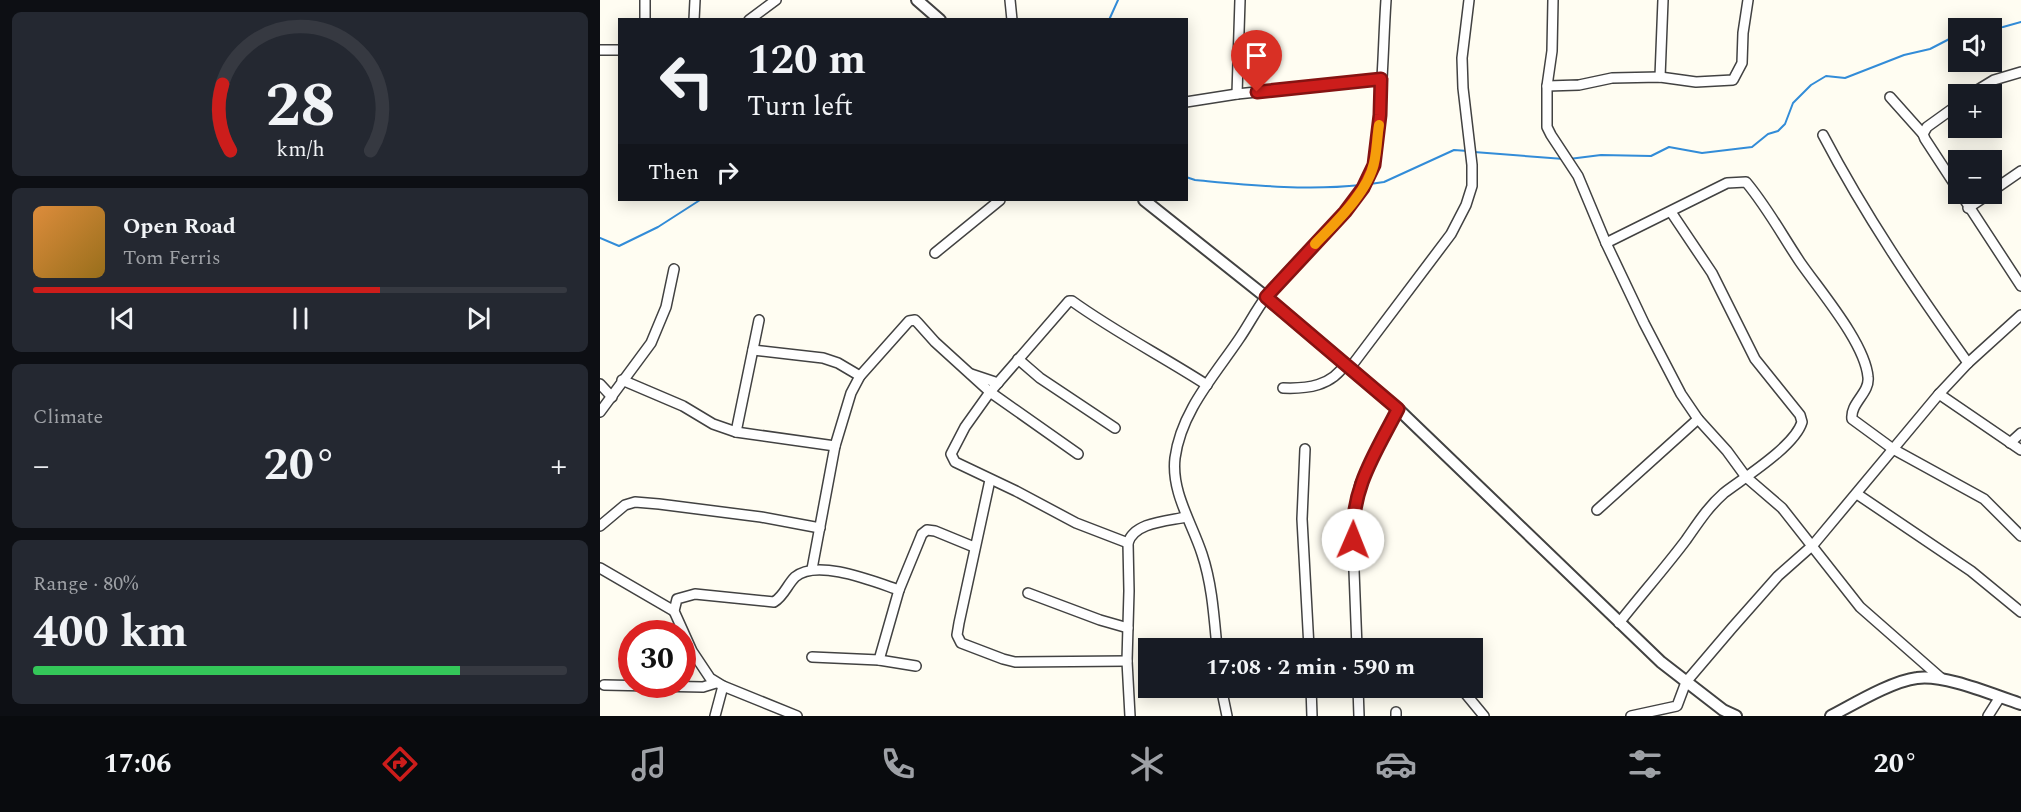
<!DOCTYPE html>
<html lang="en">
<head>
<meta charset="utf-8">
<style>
  :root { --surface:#171b24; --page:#242831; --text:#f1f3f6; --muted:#9ea1a6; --line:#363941; --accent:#cc1d1b }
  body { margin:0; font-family:Spectral,serif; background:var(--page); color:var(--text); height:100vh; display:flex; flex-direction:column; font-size:22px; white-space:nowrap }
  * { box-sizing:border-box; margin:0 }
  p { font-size:20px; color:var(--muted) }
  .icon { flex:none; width:33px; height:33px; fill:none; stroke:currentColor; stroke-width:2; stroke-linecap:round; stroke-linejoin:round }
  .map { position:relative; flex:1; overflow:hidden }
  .sheet { display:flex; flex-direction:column; gap:12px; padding:12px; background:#0d0f14; width:600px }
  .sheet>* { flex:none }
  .top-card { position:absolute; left:18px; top:18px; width:570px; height:183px; border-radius:0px; box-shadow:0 3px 15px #0003; background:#171b24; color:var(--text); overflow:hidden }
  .buttons { position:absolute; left:1348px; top:18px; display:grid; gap:12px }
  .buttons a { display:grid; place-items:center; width:54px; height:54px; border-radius:0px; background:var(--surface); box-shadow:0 3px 15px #0003; font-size:30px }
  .speed { position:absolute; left:18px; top:620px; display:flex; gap:12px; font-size:30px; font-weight:700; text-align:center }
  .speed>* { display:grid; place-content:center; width:78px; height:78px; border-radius:50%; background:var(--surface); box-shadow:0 3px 15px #0003; line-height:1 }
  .speed .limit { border:9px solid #d22; background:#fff; color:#111 }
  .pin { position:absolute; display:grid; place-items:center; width:51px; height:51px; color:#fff; margin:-62px -26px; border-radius:50% 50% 50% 0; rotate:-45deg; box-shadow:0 0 6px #0007 }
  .pin .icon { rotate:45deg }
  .me { position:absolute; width:66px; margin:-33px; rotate:1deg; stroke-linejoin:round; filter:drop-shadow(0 0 4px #0008) }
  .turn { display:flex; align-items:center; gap:21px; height:126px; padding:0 30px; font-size:27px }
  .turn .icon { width:78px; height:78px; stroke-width:2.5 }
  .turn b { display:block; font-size:42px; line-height:51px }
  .then { display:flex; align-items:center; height:57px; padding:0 30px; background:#0003; gap:12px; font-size:22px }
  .big { font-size:45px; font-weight:700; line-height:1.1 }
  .sheet .card { flex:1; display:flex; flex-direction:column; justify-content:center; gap:9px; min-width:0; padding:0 21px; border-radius:9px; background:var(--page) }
  .sheet .dial { align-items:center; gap:0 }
  .dial svg { height:156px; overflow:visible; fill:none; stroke:var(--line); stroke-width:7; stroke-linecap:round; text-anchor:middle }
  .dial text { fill:var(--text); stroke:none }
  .song { display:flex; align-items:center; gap:18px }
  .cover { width:72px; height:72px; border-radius:9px; background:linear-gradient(135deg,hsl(30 70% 55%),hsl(40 70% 35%)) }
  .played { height:6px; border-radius:3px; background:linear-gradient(90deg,var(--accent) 65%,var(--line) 65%) }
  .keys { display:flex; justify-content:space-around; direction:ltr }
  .heat { display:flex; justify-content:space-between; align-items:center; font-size:33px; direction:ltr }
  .charge { height:9px; border-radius:4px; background:linear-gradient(90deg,#34c759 80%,var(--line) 0) }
  .trip { position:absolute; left:538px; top:638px; width:345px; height:60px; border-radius:0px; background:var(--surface); box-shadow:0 3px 15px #0003; font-weight:700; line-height:60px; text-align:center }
  .tabs { display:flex; height:96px; justify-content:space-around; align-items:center; background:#090b0e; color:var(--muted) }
  .tabs .icon { width:42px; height:42px }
  .tabs .selected { color:var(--accent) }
  .tabs b { font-size:27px; color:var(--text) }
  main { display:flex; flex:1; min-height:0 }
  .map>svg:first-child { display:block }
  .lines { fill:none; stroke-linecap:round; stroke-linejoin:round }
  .stream { stroke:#328cd8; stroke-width:2 }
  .minor-casing { stroke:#424242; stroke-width:12 }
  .tertiary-casing { stroke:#424242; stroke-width:14 }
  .minor { stroke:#fff; stroke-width:9 }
  .tertiary { stroke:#fff; stroke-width:10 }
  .route-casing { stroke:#851312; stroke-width:15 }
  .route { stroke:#cc1d1b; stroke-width:10 }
  .slow { stroke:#f59e0b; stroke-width:10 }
</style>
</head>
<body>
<main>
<section class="sheet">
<div class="card dial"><svg viewBox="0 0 100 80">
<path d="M14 69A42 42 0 1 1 86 69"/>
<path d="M14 69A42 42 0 0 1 10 35" stroke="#cc1d1b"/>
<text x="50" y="56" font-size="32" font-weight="700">28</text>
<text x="50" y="72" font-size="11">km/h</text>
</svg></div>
<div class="card">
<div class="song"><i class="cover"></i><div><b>Open Road</b><p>Tom Ferris</p></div></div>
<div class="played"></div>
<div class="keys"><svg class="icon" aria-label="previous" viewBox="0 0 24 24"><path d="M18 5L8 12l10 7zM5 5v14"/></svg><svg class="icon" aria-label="pause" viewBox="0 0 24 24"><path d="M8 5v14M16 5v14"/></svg><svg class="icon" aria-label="next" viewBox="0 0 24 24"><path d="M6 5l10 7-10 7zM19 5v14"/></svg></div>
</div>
<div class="card"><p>Climate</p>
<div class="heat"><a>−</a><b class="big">20°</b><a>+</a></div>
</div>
<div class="card"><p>Range · 80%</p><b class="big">400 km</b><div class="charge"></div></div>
</section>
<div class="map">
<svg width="1421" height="716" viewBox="0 0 1421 716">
  <rect width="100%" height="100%" fill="#fffdf2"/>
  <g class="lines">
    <g class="stream">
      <path d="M 509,20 L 518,0"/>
      <path d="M 1387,28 L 1403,27 L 1421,22"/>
      <path d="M 874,152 L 964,159"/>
      <path d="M 969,159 L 1001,155 L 1051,156 L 1069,147 L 1102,153 L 1152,147 L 1168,134 L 1178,131 L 1185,124 L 1193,103 L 1211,85 L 1226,76 L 1245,78 L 1304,55 L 1330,49 L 1359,34"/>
      <path d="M 586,177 L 595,180 C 650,185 705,191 761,185"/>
      <path d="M 770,184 L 784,182 L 854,150 L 868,151"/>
      <path d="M 0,238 L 19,246 L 58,227 L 100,200"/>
    </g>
    <defs>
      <g id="minor">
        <path d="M 410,0 L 412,20"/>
        <path d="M 953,0 L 952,51 L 947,86 L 947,127 L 951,135 L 978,176 L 1006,243 L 1044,323 L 1081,394 L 1098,419 L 1127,451 L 1146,477 L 1182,508 L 1260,607 L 1342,679"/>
        <path d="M 45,20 L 45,0"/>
        <path d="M 94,20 L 95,0"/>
        <path d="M 149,20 L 176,0"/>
        <path d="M 0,50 L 20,50"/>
        <path d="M 1060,77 L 1063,0"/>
        <path d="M 947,86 L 979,85 L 1012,78 L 1060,77 L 1096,82 L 1133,80 L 1142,63 L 1143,33 L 1148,0"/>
        <path d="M 637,94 L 640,0"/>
        <path d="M 1371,94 L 1394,80 L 1421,72"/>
        <path d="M 1290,97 L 1323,134"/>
        <path d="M 586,102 L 637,94 L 781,79"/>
        <path d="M 1359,104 L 1327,127 L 1323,134 L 1325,139 L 1421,286"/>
        <path d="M 1223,135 C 1265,215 1315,289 1368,363"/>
        <path d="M 1392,191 L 1421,171"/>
        <path d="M 1368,208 L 1389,194"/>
        <path d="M 1006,243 L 1127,183 L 1146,182 C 1167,207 1182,235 1200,262 C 1220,291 1265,343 1268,377 C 1270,393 1250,403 1252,419 L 1293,449 L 1384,499 L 1421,536"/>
        <path d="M 335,253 L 400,200"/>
        <path d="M 153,350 L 223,358 L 238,363 L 260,376"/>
        <path d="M 418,359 L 440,378 L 515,428"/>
        <path d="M 750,368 L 851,234 L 866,205 L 872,186 L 872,165 L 863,88 L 862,58 L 869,0"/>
        <path d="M 371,374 L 398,383"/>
        <path d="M 22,380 L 83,406 L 113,424 L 136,432 L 235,446"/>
        <path d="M 0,384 L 12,397"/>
        <path d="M 683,388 C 707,389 732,386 745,364"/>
        <path d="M 1339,394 L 1421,450"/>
        <path d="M 0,412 L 51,343 L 66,307 L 74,269"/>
        <path d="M 136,432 L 159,320"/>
        <path d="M 1410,443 L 1421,433"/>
        <path d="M 705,449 L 702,519 L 709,648"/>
        <path d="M 390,480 L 359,623 L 357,635 L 361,643 L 403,659 L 415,662 L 527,661"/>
        <path d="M 1257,494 L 1371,571 L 1421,612"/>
        <path d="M 997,510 L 1098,419"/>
        <path d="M 0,526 L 25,505 L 35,502 L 59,504 L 161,517 L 220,528"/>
        <path d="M 528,543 L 476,523 L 416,491 L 355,462 L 351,454 L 365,427 L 390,392 L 469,301 L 472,301 C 515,332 562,356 607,385"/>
        <path d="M 0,568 L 74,611"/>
        <path d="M 212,569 L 235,446 L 251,393 L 260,376 L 309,321 L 315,320 L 318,323 L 335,342 L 390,392 L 478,454"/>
        <path d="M 428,593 L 500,620 L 528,628"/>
        <path d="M 1019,623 C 1041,595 1065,568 1086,540 C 1098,523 1108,507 1124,493 C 1145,477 1195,446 1202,422 L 1200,415 L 1155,359 L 1112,273 L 1071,212"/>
        <path d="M 617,648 C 614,616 612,584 602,554 C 592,523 571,492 575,458 C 581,412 614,376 639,339 C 648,326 656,310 666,297 C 700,253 751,220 773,168 C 777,159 776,146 777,136 C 783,91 783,45 786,0"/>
        <path d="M 757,648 L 752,519 L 760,484 L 798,409"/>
        <path d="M 212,657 L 279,660 L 316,666"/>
        <path d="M 279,660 L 299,590 L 322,534 L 327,530 L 335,531 L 374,547"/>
        <path d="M 4,685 L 103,687 L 116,683"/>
        <path d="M 621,687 L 627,716"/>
        <path d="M 711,687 L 712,716"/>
        <path d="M 758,687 L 759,716"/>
        <path d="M 860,687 L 884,716"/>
        <path d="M 796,712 L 796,716"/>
        <path d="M 115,716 L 123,686"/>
        <path d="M 197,716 L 123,686 L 110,678 L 92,651 L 74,611 L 77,599 L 95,594 L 174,602 C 184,596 187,585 195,577 C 217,558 275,582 299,590"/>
        <path d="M 530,716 L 527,661 L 529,591 L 528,543 C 534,522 568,521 586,517"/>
        <path d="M 1031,716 L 1077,706 L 1086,682 L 1132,628 L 1178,576 L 1213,545 L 1339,394 L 1368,363 L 1421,315"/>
        <path d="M 1388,716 L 1400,697"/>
      </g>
      <g id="tertiary">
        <path d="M 317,0 L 340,20"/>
        <path d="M 544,200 L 666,297 L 798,409 L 1061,662 L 1123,710 L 1136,716"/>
        <path d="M 1231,716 C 1254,704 1292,681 1317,678 C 1345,674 1393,695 1421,704"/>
      </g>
    </defs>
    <use href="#minor" class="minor-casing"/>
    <use href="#tertiary" class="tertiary-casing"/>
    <use href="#minor" class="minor"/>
    <use href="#tertiary" class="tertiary"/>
  </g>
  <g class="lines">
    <defs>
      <path id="route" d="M 657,92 L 781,79 L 780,115 L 774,165 L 763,188 L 745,212 L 666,297 L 798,409 C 775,454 751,488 753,540"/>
    </defs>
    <use href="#route" class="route-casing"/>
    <use href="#route" class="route"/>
    <path class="slow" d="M 715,244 C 735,223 768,192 774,163 C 777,151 777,137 779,125"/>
  </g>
</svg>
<div class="buttons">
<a><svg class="icon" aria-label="sound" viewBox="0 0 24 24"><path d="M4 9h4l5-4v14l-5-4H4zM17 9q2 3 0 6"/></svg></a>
<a>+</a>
<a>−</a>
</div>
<div class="speed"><div class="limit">30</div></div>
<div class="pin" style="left:657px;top:92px;background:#d93025"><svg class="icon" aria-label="arrive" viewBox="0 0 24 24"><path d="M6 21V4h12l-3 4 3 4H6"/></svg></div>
<svg class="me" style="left:753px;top:540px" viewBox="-20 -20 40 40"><circle r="19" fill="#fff"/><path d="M0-13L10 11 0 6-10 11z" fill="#cc1d1b"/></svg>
<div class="trip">17:08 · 2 min · 590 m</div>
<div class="top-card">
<div class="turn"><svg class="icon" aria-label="left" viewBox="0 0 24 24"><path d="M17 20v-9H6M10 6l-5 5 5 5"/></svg><div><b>120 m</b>Turn left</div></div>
<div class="then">Then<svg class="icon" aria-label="right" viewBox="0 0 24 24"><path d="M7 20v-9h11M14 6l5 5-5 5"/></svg></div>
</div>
</div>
</main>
<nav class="tabs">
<b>17:06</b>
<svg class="icon selected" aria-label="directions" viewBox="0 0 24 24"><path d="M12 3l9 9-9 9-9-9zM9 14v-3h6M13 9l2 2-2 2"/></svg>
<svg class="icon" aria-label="music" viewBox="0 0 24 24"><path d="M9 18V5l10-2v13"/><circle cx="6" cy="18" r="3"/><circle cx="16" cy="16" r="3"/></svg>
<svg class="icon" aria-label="phone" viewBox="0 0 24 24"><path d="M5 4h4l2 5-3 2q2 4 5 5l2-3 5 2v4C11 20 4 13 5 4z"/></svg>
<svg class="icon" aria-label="climate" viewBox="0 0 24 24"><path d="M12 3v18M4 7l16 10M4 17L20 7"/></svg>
<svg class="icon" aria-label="car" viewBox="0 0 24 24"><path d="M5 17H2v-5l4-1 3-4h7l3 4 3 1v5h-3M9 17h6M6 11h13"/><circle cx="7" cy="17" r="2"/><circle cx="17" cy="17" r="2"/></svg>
<svg class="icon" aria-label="filters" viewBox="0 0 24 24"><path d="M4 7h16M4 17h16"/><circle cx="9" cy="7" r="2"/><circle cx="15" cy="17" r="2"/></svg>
<b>20°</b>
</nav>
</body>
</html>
